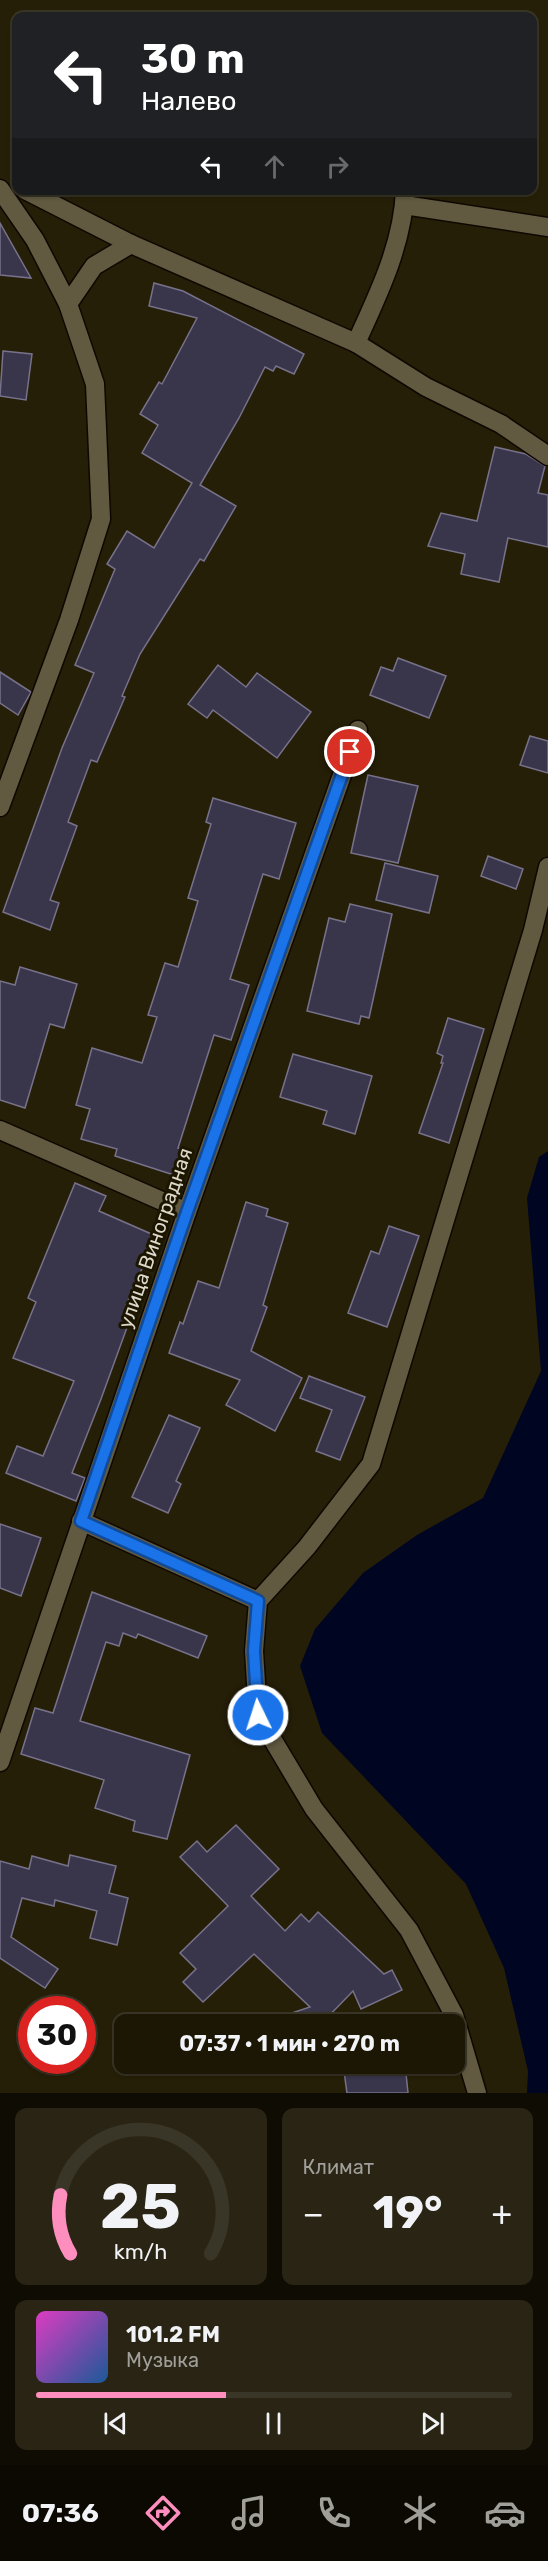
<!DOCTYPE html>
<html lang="ru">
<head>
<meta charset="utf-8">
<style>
  :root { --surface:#1c1705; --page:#292413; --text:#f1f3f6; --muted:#a09f9a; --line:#3a3627; --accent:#fe8ebd }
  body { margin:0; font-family:Rubik,sans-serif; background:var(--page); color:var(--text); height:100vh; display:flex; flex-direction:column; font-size:22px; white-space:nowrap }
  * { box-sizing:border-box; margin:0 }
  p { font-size:20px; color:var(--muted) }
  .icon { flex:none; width:33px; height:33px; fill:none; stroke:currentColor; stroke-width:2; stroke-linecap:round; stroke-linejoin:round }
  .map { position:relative; height:2093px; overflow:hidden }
  .side { display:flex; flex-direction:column; gap:15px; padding:15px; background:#0f0d03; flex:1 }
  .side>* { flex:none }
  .top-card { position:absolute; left:12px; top:12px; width:525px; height:183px; border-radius:12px; box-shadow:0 2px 4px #0004,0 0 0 2px var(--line); background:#202124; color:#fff; overflow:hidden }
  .speed { position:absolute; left:18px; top:1996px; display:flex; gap:12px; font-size:30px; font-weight:700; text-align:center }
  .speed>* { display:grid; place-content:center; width:78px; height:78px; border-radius:50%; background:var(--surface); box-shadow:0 2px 4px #0004,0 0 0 2px var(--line); line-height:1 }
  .speed .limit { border:9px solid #d22; background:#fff; color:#111 }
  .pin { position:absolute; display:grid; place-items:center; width:51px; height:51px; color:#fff; margin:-26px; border:3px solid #fff; border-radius:50%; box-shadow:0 2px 6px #0007 }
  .me { position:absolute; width:66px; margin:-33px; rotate:356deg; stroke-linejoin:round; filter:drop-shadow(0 0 4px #0008) }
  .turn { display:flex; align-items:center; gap:21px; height:126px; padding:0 30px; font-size:27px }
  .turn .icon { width:78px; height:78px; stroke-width:2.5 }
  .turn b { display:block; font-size:42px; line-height:51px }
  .lanes { display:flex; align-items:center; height:57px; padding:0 30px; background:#0003; justify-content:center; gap:30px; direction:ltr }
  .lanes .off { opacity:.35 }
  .big { font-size:45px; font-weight:700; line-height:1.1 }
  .side .widget { flex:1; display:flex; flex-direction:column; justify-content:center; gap:9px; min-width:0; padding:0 21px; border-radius:12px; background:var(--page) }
  .side .dial { align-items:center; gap:0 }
  .dial svg { height:156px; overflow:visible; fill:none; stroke:var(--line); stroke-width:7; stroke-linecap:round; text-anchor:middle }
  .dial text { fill:var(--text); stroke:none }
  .song { display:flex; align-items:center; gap:18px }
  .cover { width:72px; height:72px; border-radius:9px; background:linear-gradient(135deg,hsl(310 70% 55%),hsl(210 70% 35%)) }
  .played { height:6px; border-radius:3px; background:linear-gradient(90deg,var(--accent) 40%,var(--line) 40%) }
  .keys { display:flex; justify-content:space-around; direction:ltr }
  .heat { display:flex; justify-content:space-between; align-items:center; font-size:33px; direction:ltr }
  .side .tiles { flex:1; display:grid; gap:15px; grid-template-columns:1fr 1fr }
  .widget:last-child { grid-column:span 2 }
  .trip { position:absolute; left:114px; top:2014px; width:351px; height:60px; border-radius:12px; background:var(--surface); box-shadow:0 2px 4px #0004,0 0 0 2px var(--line); font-weight:700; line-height:60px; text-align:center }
  .tab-bar { display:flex; height:96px; justify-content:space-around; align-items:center; background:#0b0902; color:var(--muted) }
  .tab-bar .icon { width:42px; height:42px }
  .tab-bar .active { color:var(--accent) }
  .tab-bar b { font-size:27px; color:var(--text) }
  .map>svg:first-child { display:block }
  .water { fill:#000522 }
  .building { fill:#39354b; stroke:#77728b; stroke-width:1.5 }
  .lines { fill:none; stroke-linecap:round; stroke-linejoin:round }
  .minor-casing { stroke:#0f0800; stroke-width:21 }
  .minor { stroke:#615940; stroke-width:18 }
  .route-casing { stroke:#114b97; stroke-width:15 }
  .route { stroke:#1a73e8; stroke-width:10 }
  .labels { text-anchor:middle; stroke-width:6; stroke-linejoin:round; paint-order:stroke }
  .street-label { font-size:20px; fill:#dcd8ca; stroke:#1c1601 }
</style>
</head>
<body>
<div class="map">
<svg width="548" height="2093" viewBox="0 0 548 2093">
  <rect width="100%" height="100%" fill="#261f07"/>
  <path class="water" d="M 548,1151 L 548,2093 L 527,2093 L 528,2071 L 504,1968 L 466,1884 L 322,1733 L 300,1666 L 315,1629 L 363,1573 L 417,1535 L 483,1498 L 541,1371 L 527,1198 L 539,1157 Z"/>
  <g class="building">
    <path d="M 0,223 L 31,278 L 0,275 Z"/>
    <path d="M 154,283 L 183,291 L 304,354 L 294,374 L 276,366 L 273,371 L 265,367 L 239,418 L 200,485 L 236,506 L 204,561 L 200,559 L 140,654 L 122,696 L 125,697 L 97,762 L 91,760 L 68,822 L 77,826 L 50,900 L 59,903 L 50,930 L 3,912 L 62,748 L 94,673 L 75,665 L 115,569 L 107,564 L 127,531 L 154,548 L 192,483 L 142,453 L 158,425 L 140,414 L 159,382 L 162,384 L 197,318 L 149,306 Z"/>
    <path d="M 3,351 L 32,354 L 26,400 L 0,396 Z"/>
    <path d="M 495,447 L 526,454 L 545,466 L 538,493 L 548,495 L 548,547 L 508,538 L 499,582 L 461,574 L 465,554 L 428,546 L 441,513 L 477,521 Z"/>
    <path d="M 398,658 L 446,676 L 429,718 L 370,695 L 381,667 L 393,671 Z"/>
    <path d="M 218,665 L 246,687 L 257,673 L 311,712 L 277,758 L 213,710 L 207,718 L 188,704 Z"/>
    <path d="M 0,672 L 31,692 L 18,715 L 0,703 Z"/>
    <path d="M 530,736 L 548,741 L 548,773 L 520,765 Z"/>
    <path d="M 368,775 L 418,786 L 398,863 L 351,853 Z"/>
    <path d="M 213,798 L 296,823 L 279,879 L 263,874 L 230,979 L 249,985 L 231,1040 L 214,1035 L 178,1148 L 186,1150 L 177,1176 L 115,1156 L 117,1149 L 81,1139 L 90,1109 L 76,1105 L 92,1048 L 142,1063 L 157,1017 L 148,1015 L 165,963 L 178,967 L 198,901 L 188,898 L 211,824 L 206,822 Z"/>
    <path d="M 488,856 L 523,869 L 516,889 L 481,876 Z"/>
    <path d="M 385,863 L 438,876 L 429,913 L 376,900 Z"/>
    <path d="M 350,904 L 392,914 L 369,1018 L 361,1016 L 359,1024 L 307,1011 L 329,918 L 345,922 Z"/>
    <path d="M 20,967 L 77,984 L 64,1028 L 50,1024 L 25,1108 L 0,1100 L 0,981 L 15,985 Z"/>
    <path d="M 448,1018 L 484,1029 L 449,1143 L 419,1133 L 443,1063 L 441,1063 L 443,1056 L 437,1053 Z"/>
    <path d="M 293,1054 L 372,1076 L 355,1134 L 323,1124 L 327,1111 L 280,1097 Z"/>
    <path d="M 75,1183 L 106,1196 L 99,1211 L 156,1236 L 125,1308 L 133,1311 L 101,1399 L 72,1473 L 85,1478 L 76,1501 L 6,1473 L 17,1446 L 43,1456 L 74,1381 L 13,1358 L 36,1302 L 28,1298 Z"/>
    <path d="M 246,1202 L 268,1209 L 266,1216 L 288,1223 L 263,1305 L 267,1307 L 251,1351 L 302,1378 L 275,1431 L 226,1405 L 240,1380 L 169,1353 L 180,1322 L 183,1324 L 198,1281 L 219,1288 Z"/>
    <path d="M 389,1226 L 419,1236 L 387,1327 L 348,1313 L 371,1251 L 379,1254 Z"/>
    <path d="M 309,1376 L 365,1397 L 340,1460 L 316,1451 L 332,1410 L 300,1398 Z"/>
    <path d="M 169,1415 L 200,1428 L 176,1481 L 181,1484 L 168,1513 L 132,1497 Z"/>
    <path d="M 0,1524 L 41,1538 L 21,1596 L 0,1588 Z"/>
    <path d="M 92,1592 L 207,1636 L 198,1658 L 138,1634 L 136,1638 L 123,1633 L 119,1646 L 106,1642 L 80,1721 L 190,1755 L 167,1839 L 133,1831 L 135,1821 L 95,1808 L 104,1780 L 21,1754 L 35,1708 L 53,1713 Z"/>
    <path d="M 236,1825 L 279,1869 L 251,1896 L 285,1931 L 301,1914 L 309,1922 L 318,1912 L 384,1974 L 392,1970 L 402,1990 L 361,2009 L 353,1991 L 320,2025 L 266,2025 L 265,2022 L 310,2007 L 254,1954 L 203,2002 L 183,1982 L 196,1969 L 180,1953 L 228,1906 L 180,1857 L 197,1841 L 207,1852 Z"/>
    <path d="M 70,1855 L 116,1866 L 109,1893 L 128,1898 L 117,1945 L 90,1938 L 97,1911 L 55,1900 L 54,1906 L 22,1898 L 11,1937 L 58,1969 L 45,1988 L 0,1958 L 0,1861 L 29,1869 L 32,1856 L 68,1866 Z"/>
    <path d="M 343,2064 L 405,2064 L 408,2093 L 347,2093 Z"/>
  </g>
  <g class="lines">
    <defs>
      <g id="minor">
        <path d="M 0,189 L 35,240 L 68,304 L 95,384 L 101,519 L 69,620 L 0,807"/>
        <path d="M 25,190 L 131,244 L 356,343 L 426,387 L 501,424 L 548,456"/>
        <path d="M 404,205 L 548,227"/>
        <path d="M 68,304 L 94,266 L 131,244"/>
        <path d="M 356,343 C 378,295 403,244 405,190"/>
        <path d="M 0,1130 L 187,1212"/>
        <path d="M 81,1521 L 258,1601"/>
        <path d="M 0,1762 L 187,1212 L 358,730"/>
        <path d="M 477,2093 L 454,2015 L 409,1930 L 314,1809 L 258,1715 L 254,1651 L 258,1601 L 307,1547 L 371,1464 L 533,930 L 548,867"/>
      </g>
    </defs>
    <use href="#minor" class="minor-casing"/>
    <use href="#minor" class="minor"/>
  </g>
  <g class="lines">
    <defs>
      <path id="route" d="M 258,1715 L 254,1651 L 258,1601 L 81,1521 L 187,1212 L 350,752"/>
    </defs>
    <use href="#route" class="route-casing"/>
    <use href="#route" class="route"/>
  </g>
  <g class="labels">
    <g class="street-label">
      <text transform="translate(155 1238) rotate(-71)" y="7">улица Виноградная</text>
    </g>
  </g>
</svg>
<div class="speed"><div class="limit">30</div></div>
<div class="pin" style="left:350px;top:752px;background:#d93025"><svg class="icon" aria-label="arrive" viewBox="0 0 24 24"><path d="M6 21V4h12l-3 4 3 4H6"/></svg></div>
<svg class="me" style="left:258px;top:1715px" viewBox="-20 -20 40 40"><circle r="17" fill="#1a73e8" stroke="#fff" stroke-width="3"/><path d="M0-11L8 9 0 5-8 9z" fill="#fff"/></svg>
<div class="trip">07:37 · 1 мин · 270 m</div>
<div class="top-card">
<div class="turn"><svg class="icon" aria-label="left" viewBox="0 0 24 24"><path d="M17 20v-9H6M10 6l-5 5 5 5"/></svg><div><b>30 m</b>Налево</div></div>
<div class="lanes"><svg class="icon" aria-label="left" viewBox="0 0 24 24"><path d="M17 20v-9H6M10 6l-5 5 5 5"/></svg><svg class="icon off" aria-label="ahead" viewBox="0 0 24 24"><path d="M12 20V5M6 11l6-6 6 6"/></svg><svg class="icon off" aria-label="right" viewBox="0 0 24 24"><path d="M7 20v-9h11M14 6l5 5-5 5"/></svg></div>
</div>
</div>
<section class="side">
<div class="tiles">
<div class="widget dial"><svg viewBox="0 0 100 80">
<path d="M14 69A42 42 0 1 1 86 69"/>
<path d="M14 69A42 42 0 0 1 9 39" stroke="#fe8ebd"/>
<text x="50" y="56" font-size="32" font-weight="700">25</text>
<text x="50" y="72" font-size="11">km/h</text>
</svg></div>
<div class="widget"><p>Климат</p>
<div class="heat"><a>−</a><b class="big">19°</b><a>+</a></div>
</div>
<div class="widget">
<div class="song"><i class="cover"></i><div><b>101.2 FM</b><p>Музыка</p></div></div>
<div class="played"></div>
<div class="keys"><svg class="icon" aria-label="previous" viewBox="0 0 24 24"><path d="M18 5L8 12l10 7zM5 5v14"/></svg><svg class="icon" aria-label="pause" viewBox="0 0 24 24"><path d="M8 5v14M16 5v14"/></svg><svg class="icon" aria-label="next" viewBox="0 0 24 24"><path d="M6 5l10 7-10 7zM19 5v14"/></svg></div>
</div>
</div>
</section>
<nav class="tab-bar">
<b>07:36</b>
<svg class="icon active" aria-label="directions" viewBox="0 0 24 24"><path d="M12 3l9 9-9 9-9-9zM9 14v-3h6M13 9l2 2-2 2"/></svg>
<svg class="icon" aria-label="music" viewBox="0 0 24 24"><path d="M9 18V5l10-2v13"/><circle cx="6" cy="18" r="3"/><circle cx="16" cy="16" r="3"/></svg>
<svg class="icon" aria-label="phone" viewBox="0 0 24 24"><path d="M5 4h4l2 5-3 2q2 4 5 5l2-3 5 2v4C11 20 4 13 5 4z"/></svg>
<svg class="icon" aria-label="climate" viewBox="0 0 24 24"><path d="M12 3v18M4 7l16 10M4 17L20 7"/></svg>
<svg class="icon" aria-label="car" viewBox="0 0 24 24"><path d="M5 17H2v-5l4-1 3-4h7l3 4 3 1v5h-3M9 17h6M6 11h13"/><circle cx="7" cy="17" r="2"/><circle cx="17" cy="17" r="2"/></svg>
</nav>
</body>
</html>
